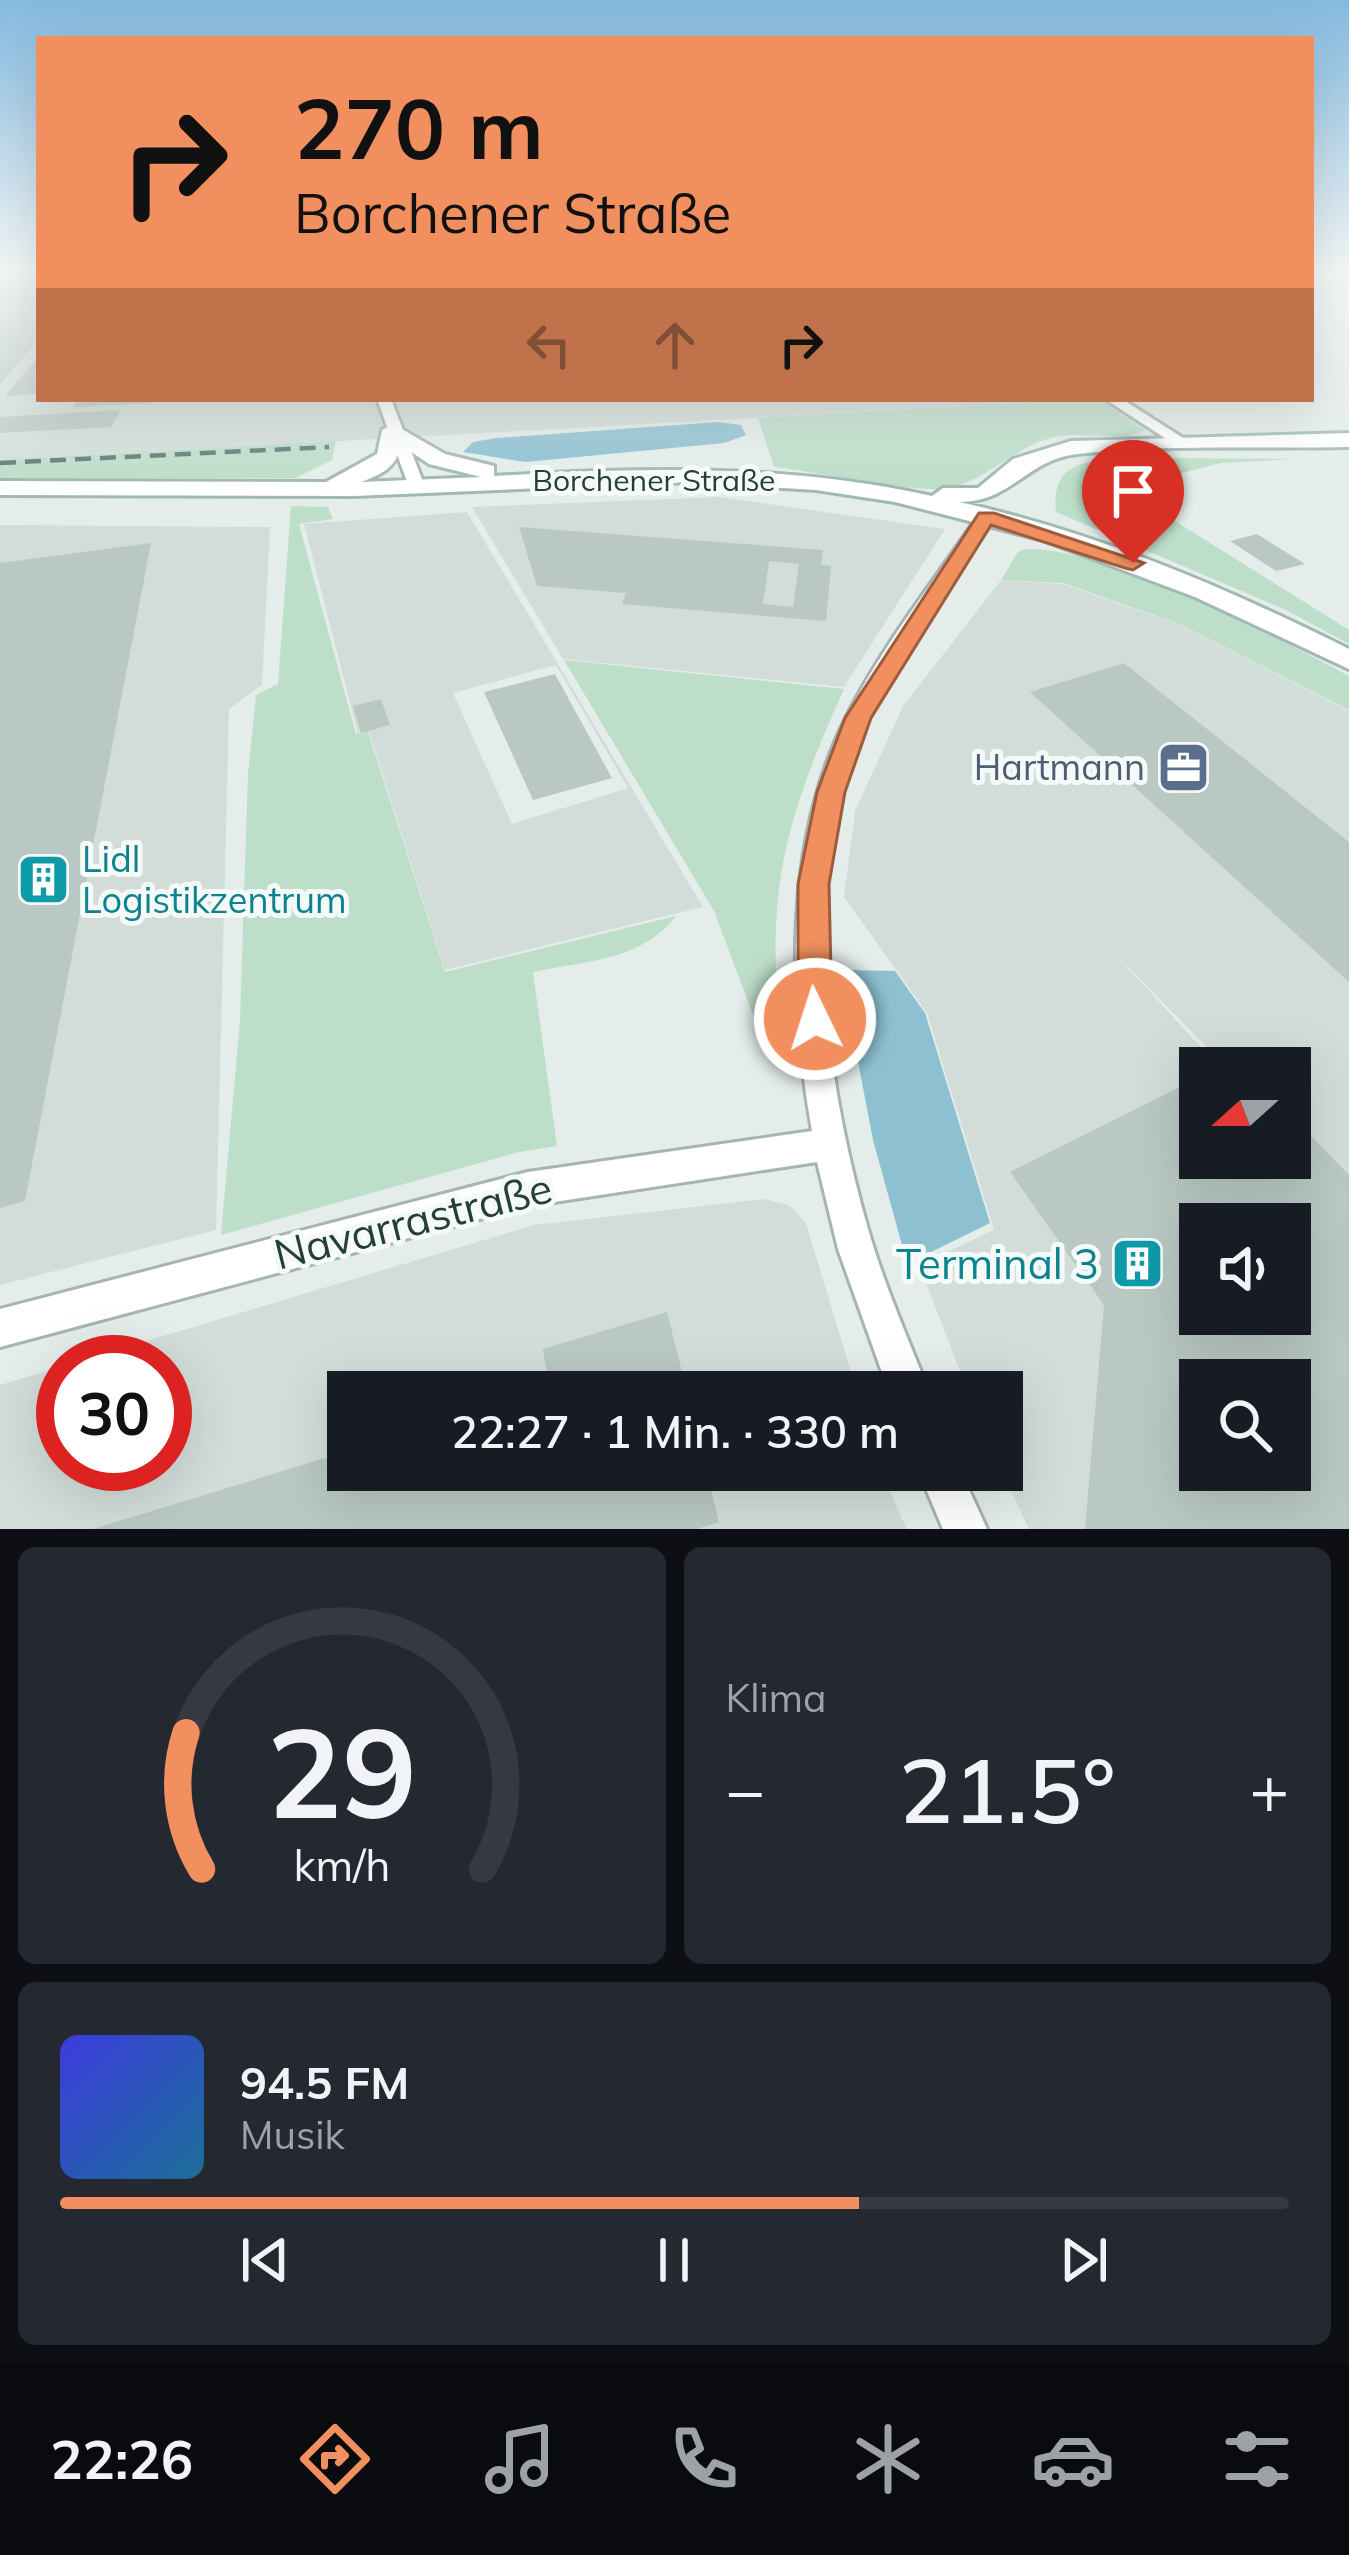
<!DOCTYPE html>
<html lang="de">
<head>
<meta charset="utf-8">
<style>
  :root { --surface:#171b24; --page:#242831; --text:#f1f3f6; --muted:#9ea1a6; --line:#363941; --accent:#f18f5e }
  body { margin:0; font-family:Mulish,sans-serif; background:var(--page); color:var(--text); height:100vh; display:flex; flex-direction:column; font-size:45px; white-space:nowrap }
  * { box-sizing:border-box; margin:0 }
  p { font-size:39px; color:var(--muted) }
  .icon { flex:none; width:66px; height:66px; fill:none; stroke:currentColor; stroke-width:2; stroke-linecap:round; stroke-linejoin:round }
  .map { position:relative; height:1529px; overflow:hidden }
  .panel { display:flex; flex-direction:column; gap:18px; padding:18px; background:#0d0f14; flex:1 }
  .panel>* { flex:none }
  .guide { position:absolute; left:36px; top:36px; width:1278px; height:366px; border-radius:0px; box-shadow:0 12px 48px #0002; background:#f18f5e; color:#111; overflow:hidden }
  .needle { width:78px; rotate:249deg }
  .buttons { position:absolute; left:1179px; top:1047px; display:grid; gap:24px }
  .buttons a { display:grid; place-items:center; width:132px; height:132px; border-radius:0px; background:var(--surface); box-shadow:0 12px 48px #0002; font-size:60px }
  .speed { position:absolute; left:36px; top:1335px; display:flex; gap:24px; font-size:60px; font-weight:700; text-align:center }
  .speed>* { display:grid; place-content:center; width:156px; height:156px; border-radius:50%; background:var(--surface); box-shadow:0 12px 48px #0002; line-height:1 }
  .speed .limit { border:18px solid #d22; background:#fff; color:#111 }
  .pin { position:absolute; display:grid; place-items:center; width:102px; height:102px; color:#fff; margin:-123px -51px; border-radius:50% 50% 50% 0; rotate:-45deg; box-shadow:0 0 12px #0007 }
  .pin .icon { rotate:45deg }
  .me { position:absolute; width:132px; margin:-66px; rotate:356deg; stroke-linejoin:round; filter:drop-shadow(0 0 9px #0008) }
  .turn { display:flex; align-items:center; gap:42px; height:252px; padding:0 60px; font-size:54px }
  .turn .icon { width:156px; height:156px; stroke-width:2.5 }
  .turn b { display:block; font-size:84px; line-height:102px }
  .lanes { display:flex; align-items:center; height:114px; padding:0 60px; background:#0003; justify-content:center; gap:60px; direction:ltr }
  .lanes .off { opacity:.35 }
  .big { font-size:90px; font-weight:600; line-height:1.1 }
  .panel .tile { flex:1; display:flex; flex-direction:column; justify-content:center; gap:18px; min-width:0; padding:0 42px; border-radius:18px; background:var(--page) }
  .panel .dial { align-items:center; gap:0 }
  .dial svg { height:312px; overflow:visible; fill:none; stroke:var(--line); stroke-width:7; stroke-linecap:round; text-anchor:middle }
  .dial text { fill:var(--text); stroke:none }
  .song { display:flex; align-items:center; gap:36px }
  .cover { width:144px; height:144px; border-radius:18px; background:linear-gradient(135deg,hsl(240 70% 55%),hsl(200 70% 35%)) }
  .played { height:12px; border-radius:6px; background:linear-gradient(90deg,var(--accent) 65%,var(--line) 65%) }
  .keys { display:flex; justify-content:space-around; direction:ltr }
  .heat { display:flex; justify-content:space-between; align-items:center; font-size:66px; direction:ltr }
  .panel .tiles { flex:1; display:grid; gap:18px; grid-template-columns:1fr 1fr }
  .tile:last-child { grid-column:span 2 }
  .trip { position:absolute; left:327px; top:1371px; width:696px; height:120px; border-radius:0px; background:var(--surface); box-shadow:0 12px 48px #0002; font-weight:600; line-height:120px; text-align:center }
  .tab-bar { display:flex; height:192px; justify-content:space-around; align-items:center; background:#090b0e; color:var(--muted) }
  .tab-bar .icon { width:84px; height:84px }
  .tab-bar .on { color:var(--accent) }
  .tab-bar b { font-size:54px; color:var(--text) }
  .map>svg:first-child { display:block }
  .built { fill:#d2ddd9; fill-rule:evenodd }
  .green { fill:#bddec9 }
  .water { fill:#8dc1d2 }
  .building { fill:#b9c8c3; fill-rule:evenodd }
  .lines { fill:none; stroke-linecap:round; stroke-linejoin:round }
  .minor-casing { stroke:#a6b5b2; stroke-width:6 }
  .secondary-casing { stroke:#a2b9b3; stroke-width:6 }
  .minor { fill:#fff; fill-rule:evenodd }
  .secondary { fill:#fff; fill-rule:evenodd }
  .rail { stroke:#5e7a75; stroke-width:4.5; stroke-dasharray:16 9; stroke-linecap:butt }
  .route { fill:#f18f5e; stroke:#9d5d3d; stroke-width:3 }
  .labels { text-anchor:middle; stroke-width:10; stroke-linejoin:round; paint-order:stroke }
  .far-street-label { font-size:30px; fill:#233f3a; stroke:#f5faf8 }
  .service-label { font-size:36px; fill:#4e5e75; stroke:#f5faf8; text-anchor:end }
  .culture-label { font-size:36px; fill:#0d838f; stroke:#f5faf8; text-anchor:start }
  .near-street-label { font-size:42px; fill:#233f3a; stroke:#f5faf8 }
  .near-culture-label { font-size:42px; fill:#0d838f; stroke:#f5faf8; text-anchor:end }
</style>
</head>
<body>
<div class="map">
<svg width="1349" height="1529" viewBox="0 0 1349 1529">
  <rect width="100%" height="100%" fill="#e4edea"/>
  <g class="built">
    <path d="M 0,269 L 39,269 L 39,399 L 1094,399 L 0,460 Z"/>
    <path d="M 719,497 L 945,529 L 844,687 L 563,659 L 472,507 Z"/>
    <path d="M 467,512 L 703,907 L 445,970 L 369,732 L 358,734 L 304,524 ZM 556,665 L 628,788 L 512,824 L 453,693 Z"/>
    <path d="M 0,525 L 270,527 L 262,685 L 229,709 L 216,1230 L 0,1285 Z"/>
    <path d="M 1001,580 L 1063,584 L 1183,626 L 1349,711 L 1349,1204 L 1290,1138 L 1290,1068 L 1227,1068 L 1107,945 L 1220,1068 L 1200,1068 L 1200,1158 L 1290,1158 L 1349,1529 L 1029,1529 L 1001,1470 L 1002,1392 L 968,1392 L 919,1265 L 994,1230 L 927,1013 L 844,897 L 855,811 L 903,706 ZM 1200,1224 L 1290,1224 L 1290,1314 L 1200,1314 ZM 1200,1380 L 1290,1380 L 1290,1470 L 1200,1470 Z"/>
    <path d="M 764,1199 L 789,1205 L 806,1223 L 857,1392 L 348,1392 L 348,1470 L 880,1470 L 907,1529 L 0,1529 L 0,1385 L 63,1366 L 63,1464 L 165,1464 L 165,1362 L 76,1362 L 534,1225 Z"/>
  </g>
  <g class="green">
    <path d="M 1099,399 L 1145,430 C 1117,443 1085,431 1055,437 C 1014,446 988,481 948,488 C 919,494 811,471 774,467 L 758,418 Z"/>
    <path d="M 336,441 L 332,460 L 295,478 L 0,478 L 0,460 Z"/>
    <path d="M 1135,458 L 1292,459 L 1221,463 L 1122,488 L 1349,630 L 1349,644 L 1286,610 L 1056,512 C 1051,456 1092,462 1135,458 Z"/>
    <path d="M 291,506 L 328,507 L 333,519 L 299,524 L 356,734 L 368,732 L 445,972 L 676,916 C 641,961 585,961 533,972 L 557,1146 L 519,1152 L 221,1235 L 240,1021 L 248,774 L 256,695 L 278,684 Z"/>
    <path d="M 1026,549 C 1099,545 1281,639 1349,676 L 1349,710 L 1182,625 L 1063,583 L 1001,580 L 1018,552 Z"/>
    <path d="M 564,660 L 844,689 C 784,823 765,890 781,1039 L 762,1039 L 714,911 Z"/>
  </g>
  <g class="water">
    <path d="M 718,422 L 741,425 L 746,435 L 724,443 L 525,462 L 463,452 L 473,442 L 496,438 Z"/>
    <path d="M 848,970 L 895,971 L 925,1013 L 990,1223 L 925,1255 L 902,1245 L 873,1140 L 856,1051 Z"/>
  </g>
  <g class="building">
    <path d="M 0,269 L 39,269 L 39,339 L 0,384 Z"/>
    <path d="M 39,356 L 39,394 L 5,396 Z"/>
    <path d="M 79,399 L 150,399 L 150,403 L 73,407 Z"/>
    <path d="M 121,410 L 111,427 L 0,433 L 0,417 Z"/>
    <path d="M 519,527 L 823,550 L 821,565 L 831,566 L 826,621 L 622,604 L 626,593 L 537,586 ZM 769,561 L 799,564 L 793,607 L 763,604 Z"/>
    <path d="M 1257,534 L 1305,564 L 1276,571 L 1230,541 Z"/>
    <path d="M 151,543 L 25,1201 L 0,1208 L 0,563 Z"/>
    <path d="M 1124,663 L 1349,842 L 1349,982 L 1030,692 Z"/>
    <path d="M 555,674 L 612,778 L 533,800 L 484,692 Z"/>
    <path d="M 381,699 L 390,725 L 361,733 L 353,706 Z"/>
    <path d="M 1200,1077 L 1200,1158 L 1290,1158 L 1290,1114 L 1349,1175 L 1349,1529 L 1085,1529 L 1104,1305 L 1010,1172 ZM 1200,1224 L 1290,1224 L 1290,1314 L 1200,1314 ZM 1200,1380 L 1290,1380 L 1290,1470 L 1200,1470 Z"/>
    <path d="M 667,1312 L 687,1392 L 550,1392 L 543,1349 Z"/>
    <path d="M 348,1451 L 348,1470 L 706,1470 L 719,1522 L 697,1529 L 93,1529 Z"/>
  </g>
  <g class="lines">
    <defs>
      <g id="minor">
        <path d="M 377,399 L 391,399 L 425,487 L 423,491 L 409,487 Z"/>
        <path d="M 1105,399 L 1122,399 L 1194,445 L 1180,448 Z"/>
        <path d="M 986,512 L 995,517 C 953,583 901,647 869,718 C 798,876 822,1069 868,1229 C 884,1285 908,1338 929,1392 L 889,1392 L 838,1249 L 817,1162 L 528,1206 L 0,1347 L 0,1309 L 528,1172 L 812,1131 C 788,996 784,839 848,714 C 884,643 936,579 980,513 Z"/>
        <path d="M 918,1470 L 960,1470 L 987,1529 L 943,1529 Z"/>
      </g>
      <path id="secondary" d="M 393,424 L 445,454 L 494,466 L 494,476 C 642,467 786,464 932,496 L 943,488 L 978,488 L 1013,459 L 1071,441 L 1349,433 L 1349,447 C 1259,449 1166,444 1077,454 C 1026,460 1012,502 959,502 C 1095,532 1225,587 1349,649 L 1349,669 L 1195,597 L 1043,540 L 895,502 L 816,490 L 688,482 L 354,496 L 0,495 L 0,481 L 326,482 L 377,454 L 382,430 ZM 401,445 L 429,464 L 481,477 L 361,482 C 381,475 397,467 401,445 Z"/>
    </defs>
    <use href="#minor" class="minor-casing"/>
    <use href="#secondary" class="secondary-casing"/>
    <use href="#minor" class="minor"/>
    <use href="#secondary" class="secondary"/>
    <path class="rail" d="M 0,463 L 329,447"/>
  </g>
  <linearGradient id="sky" x2="0" y2="1"><stop stop-color="#83b9df"/><stop offset="0.56" stop-color="#f3f7f6"/><stop offset="1" stop-color="#f3f7f6" stop-opacity="0"/></linearGradient>
  <rect width="1349" height="483" fill="url(#sky)"/>
  <path class="route" d="M 979,513 L 994,513 L 1144,563 L 1133,570 L 1125,568 L 991,525 L 871,718 L 845,792 L 829,884 L 832,1019 L 827,1030 L 815,1034 L 803,1030 L 798,1019 L 798,884 L 817,792 L 845,718 Z"/>
  <defs>
    <symbol id="office-square" viewBox="-11 -11 22 22"><rect x="-9" y="-9" width="18" height="18" rx="4" fill="#5c6f8a" stroke="#f5faf8"/><path d="M-6-3h4V-5.5h4V-3h4V5H-6ZM-1-4.5V-3h2v-1.5ZM-6 0V1H6V0Z" fill="#fff"/></symbol>
    <symbol id="building-square" viewBox="-11 -11 22 22"><rect x="-9" y="-9" width="18" height="18" rx="4" fill="#0f9aa8" stroke="#f5faf8"/><path d="M-4-6H4V6H1V3H-1V6H-4ZM-2.5-4.3h1.7v1.8h-1.7ZM.8-4.3h1.7v1.8H.8ZM-2.5-1h1.7V.8h-1.7ZM.8-1h1.7V.8H.8Z" fill="#fff"/></symbol>
  </defs>
  <g fill-rule="evenodd">
    <use href="#office-square" x="1154" y="738" width="59" height="59"/>
    <use href="#building-square" x="14" y="850" width="59" height="59"/>
    <use href="#building-square" x="1108" y="1234" width="59" height="59"/>
  </g>
  <g class="labels">
    <g class="far-street-label">
      <text x="654" y="491">Borchener Straße</text>
    </g>
    <g class="service-label">
      <text x="1145" y="780">Hartmann</text>
    </g>
    <g class="culture-label">
      <text x="82" y="872">Lidl<tspan x="82" dy="41">Logistikzentrum</tspan></text>
    </g>
    <g class="near-street-label">
      <text transform="translate(413 1221) rotate(-14)" y="15">Navarrastraße</text>
    </g>
    <g class="near-culture-label">
      <text x="1099" y="1279">Terminal 3</text>
    </g>
  </g>
</svg>
<div class="buttons">
<a><svg class="needle" viewBox="-14 -14 28 28"><path d="M0-13l5 13h-10z" fill="#e53935"/><path d="M0 13l5-13h-10z" fill="#9ea1a6"/></svg></a>
<a><svg class="icon" aria-label="sound" viewBox="0 0 24 24"><path d="M4 9h4l5-4v14l-5-4H4zM17 9q2 3 0 6"/></svg></a>
<a><svg class="icon" aria-label="search" viewBox="0 0 24 24"><circle cx="10" cy="10" r="6"/><path d="M15 15l6 6"/></svg></a>
</div>
<div class="speed"><div class="limit">30</div></div>
<div class="pin" style="left:1133px;top:563px;background:#d93025"><svg class="icon" aria-label="arrive" viewBox="0 0 24 24"><path d="M6 21V4h12l-3 4 3 4H6"/></svg></div>
<svg class="me" style="left:815px;top:1019px" viewBox="-20 -20 40 40"><circle r="17" fill="#f18f5e" stroke="#fff" stroke-width="3"/><path d="M0-11L8 9 0 5-8 9z" fill="#fff"/></svg>
<div class="trip">22:27 · 1 Min. · 330 m</div>
<div class="guide">
<div class="turn"><svg class="icon" aria-label="right" viewBox="0 0 24 24"><path d="M7 20v-9h11M14 6l5 5-5 5"/></svg><div><b>270 m</b>Borchener Straße</div></div>
<div class="lanes"><svg class="icon off" aria-label="left" viewBox="0 0 24 24"><path d="M17 20v-9H6M10 6l-5 5 5 5"/></svg><svg class="icon off" aria-label="ahead" viewBox="0 0 24 24"><path d="M12 20V5M6 11l6-6 6 6"/></svg><svg class="icon" aria-label="right" viewBox="0 0 24 24"><path d="M7 20v-9h11M14 6l5 5-5 5"/></svg></div>
</div>
</div>
<section class="panel">
<div class="tiles">
<div class="tile dial"><svg viewBox="0 0 100 80">
<path d="M14 69A42 42 0 1 1 86 69"/>
<path d="M14 69A42 42 0 0 1 10 34" stroke="#f18f5e"/>
<text x="50" y="56" font-size="32" font-weight="700">29</text>
<text x="50" y="72" font-size="11">km/h</text>
</svg></div>
<div class="tile"><p>Klima</p>
<div class="heat"><a>−</a><b class="big">21.5°</b><a>+</a></div>
</div>
<div class="tile">
<div class="song"><i class="cover"></i><div><b>94.5 FM</b><p>Musik</p></div></div>
<div class="played"></div>
<div class="keys"><svg class="icon" aria-label="previous" viewBox="0 0 24 24"><path d="M18 5L8 12l10 7zM5 5v14"/></svg><svg class="icon" aria-label="pause" viewBox="0 0 24 24"><path d="M8 5v14M16 5v14"/></svg><svg class="icon" aria-label="next" viewBox="0 0 24 24"><path d="M6 5l10 7-10 7zM19 5v14"/></svg></div>
</div>
</div>
</section>
<nav class="tab-bar">
<b>22:26</b>
<svg class="icon on" aria-label="directions" viewBox="0 0 24 24"><path d="M12 3l9 9-9 9-9-9zM9 14v-3h6M13 9l2 2-2 2"/></svg>
<svg class="icon" aria-label="music" viewBox="0 0 24 24"><path d="M9 18V5l10-2v13"/><circle cx="6" cy="18" r="3"/><circle cx="16" cy="16" r="3"/></svg>
<svg class="icon" aria-label="phone" viewBox="0 0 24 24"><path d="M5 4h4l2 5-3 2q2 4 5 5l2-3 5 2v4C11 20 4 13 5 4z"/></svg>
<svg class="icon" aria-label="climate" viewBox="0 0 24 24"><path d="M12 3v18M4 7l16 10M4 17L20 7"/></svg>
<svg class="icon" aria-label="car" viewBox="0 0 24 24"><path d="M5 17H2v-5l4-1 3-4h7l3 4 3 1v5h-3M9 17h6M6 11h13"/><circle cx="7" cy="17" r="2"/><circle cx="17" cy="17" r="2"/></svg>
<svg class="icon" aria-label="filters" viewBox="0 0 24 24"><path d="M4 7h16M4 17h16"/><circle cx="9" cy="7" r="2"/><circle cx="15" cy="17" r="2"/></svg>
</nav>
</body>
</html>
